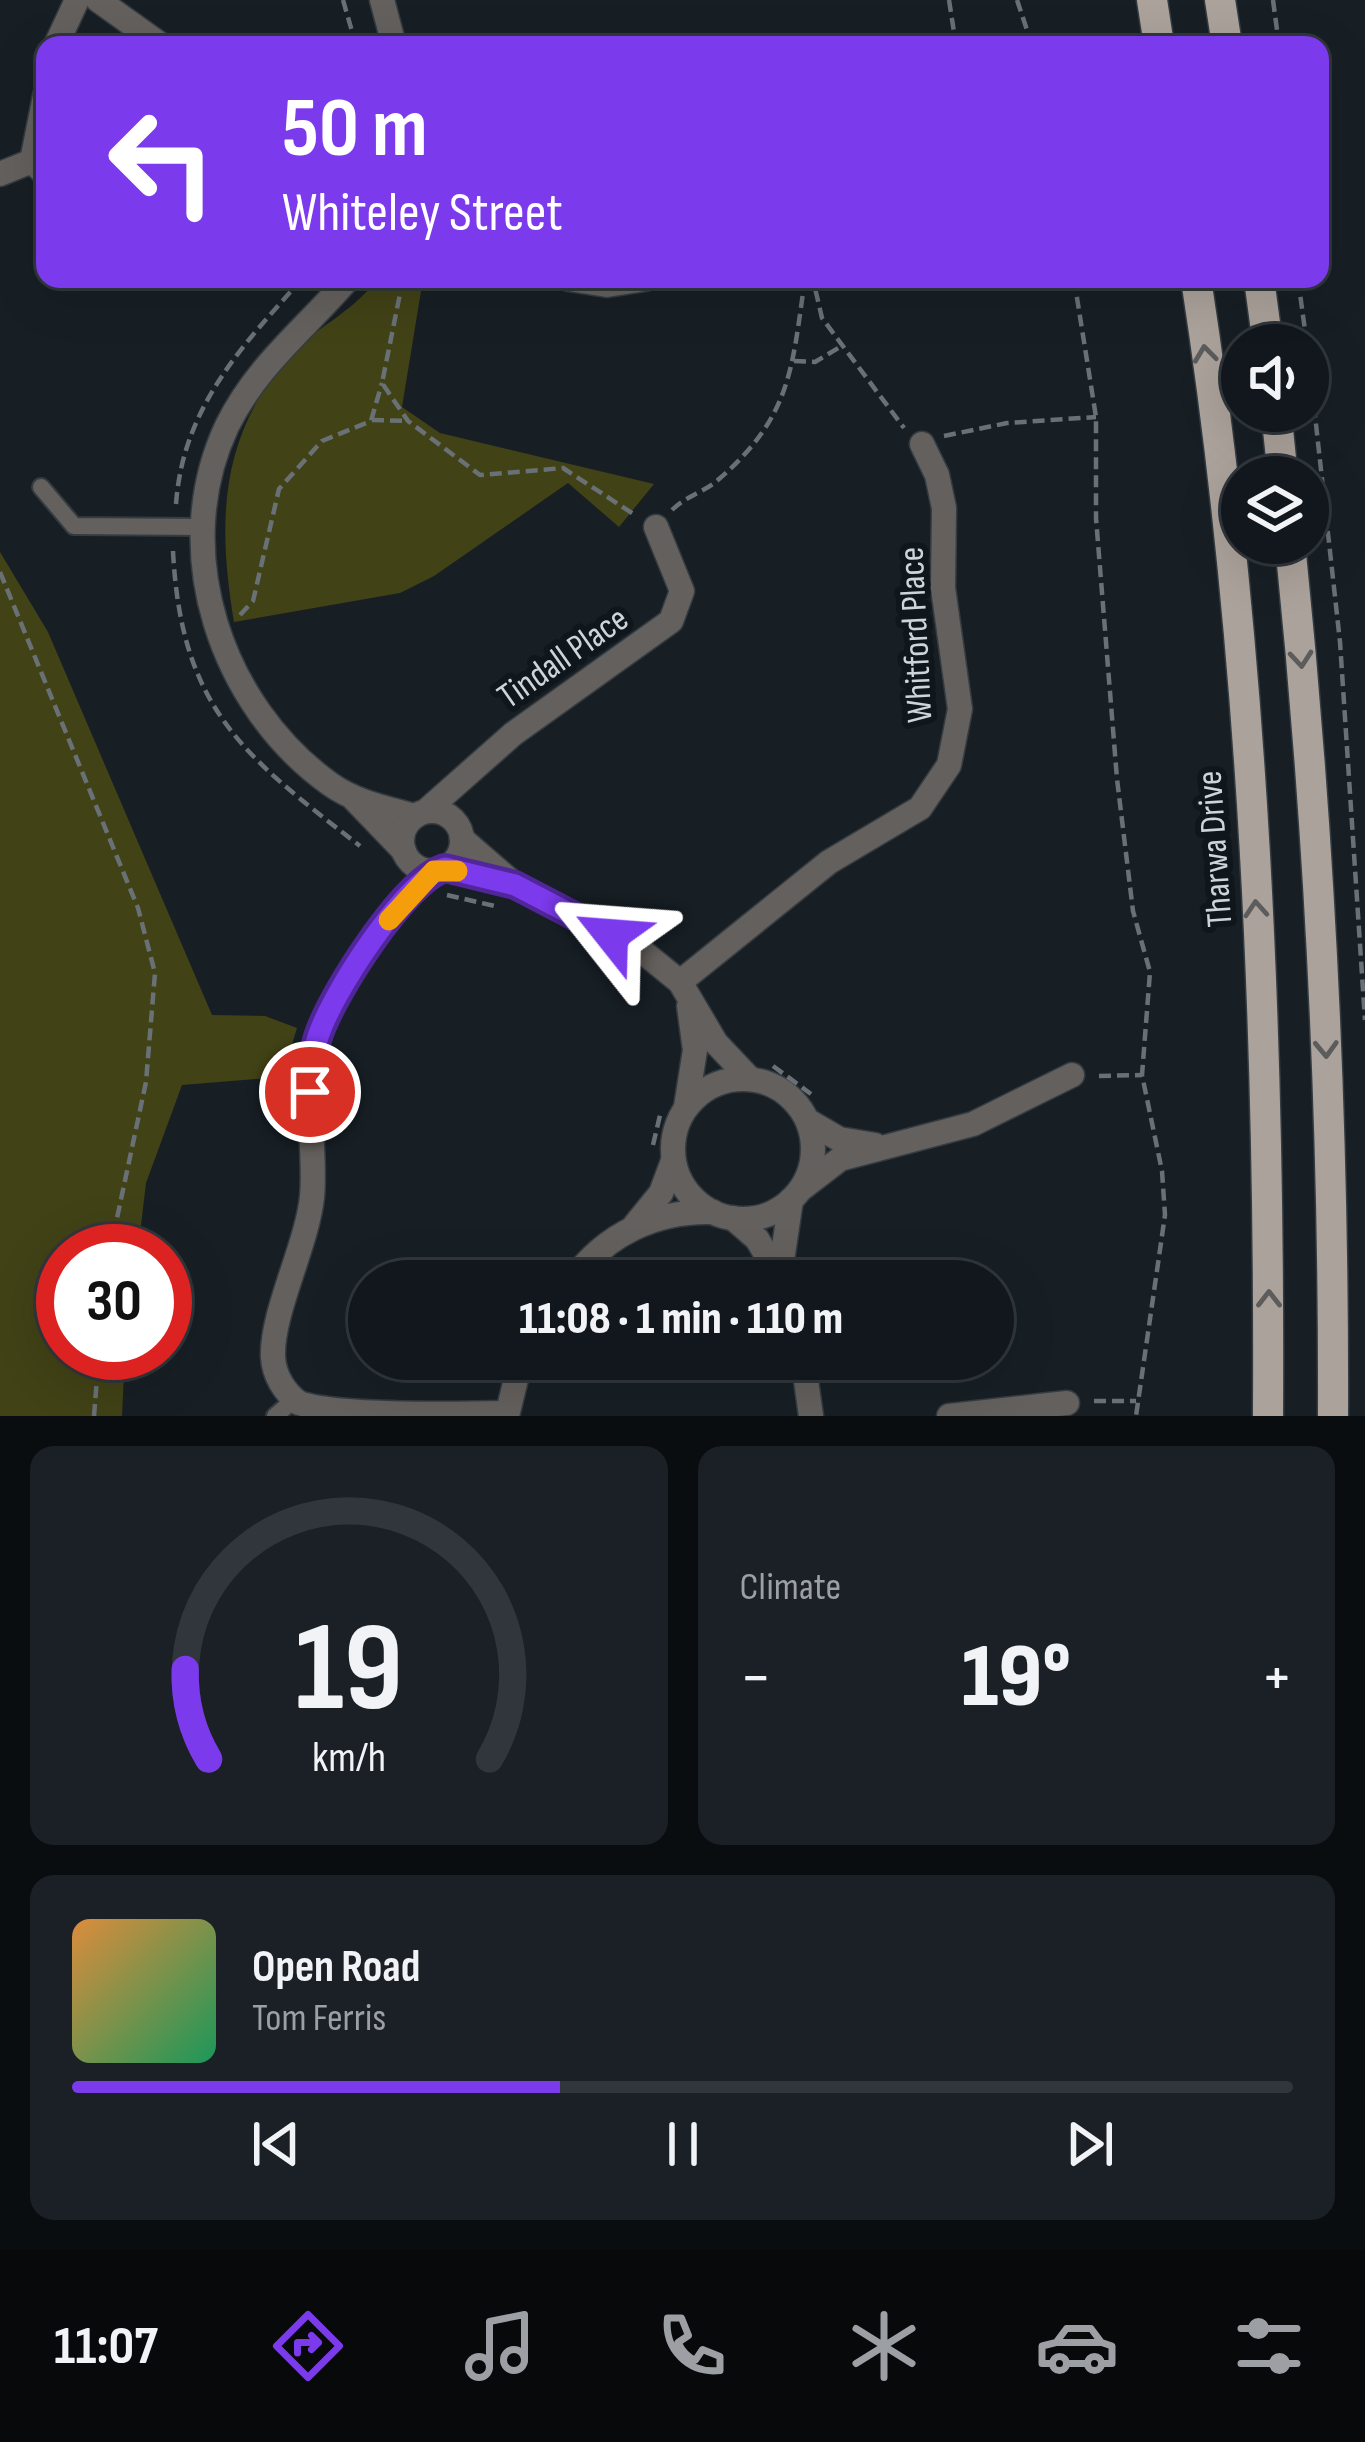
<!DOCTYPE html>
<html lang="en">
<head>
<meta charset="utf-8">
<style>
  :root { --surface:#11171c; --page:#1a2025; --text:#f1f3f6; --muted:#9c9fa3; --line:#30363b; --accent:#7c3aed }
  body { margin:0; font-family:"Sofia Sans Condensed",sans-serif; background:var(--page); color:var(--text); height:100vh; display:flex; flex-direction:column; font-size:45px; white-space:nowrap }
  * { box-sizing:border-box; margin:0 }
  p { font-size:39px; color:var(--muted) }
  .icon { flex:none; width:66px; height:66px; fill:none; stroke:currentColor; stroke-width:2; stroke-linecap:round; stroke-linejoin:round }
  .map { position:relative; height:1416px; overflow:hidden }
  .side { display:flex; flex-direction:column; gap:30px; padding:30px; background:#090d0f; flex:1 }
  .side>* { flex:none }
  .banner { position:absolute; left:36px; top:36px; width:1293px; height:252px; border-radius:24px; box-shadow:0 12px 48px #0002,0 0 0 3px var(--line); background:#7c3aed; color:#fff; overflow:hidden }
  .fabs { position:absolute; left:1221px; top:324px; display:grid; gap:24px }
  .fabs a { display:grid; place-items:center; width:108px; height:108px; border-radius:50%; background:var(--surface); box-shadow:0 12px 48px #0002,0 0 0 3px var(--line); font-size:60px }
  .speed { position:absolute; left:36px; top:1224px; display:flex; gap:24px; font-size:60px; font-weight:700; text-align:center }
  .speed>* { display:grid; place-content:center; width:156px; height:156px; border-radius:50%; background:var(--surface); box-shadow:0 12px 48px #0002,0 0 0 3px var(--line); line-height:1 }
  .speed .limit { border:18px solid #d22; background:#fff; color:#111 }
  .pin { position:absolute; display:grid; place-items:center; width:102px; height:102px; color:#fff; margin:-51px; border:6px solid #fff; border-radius:50%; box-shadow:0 3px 12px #0007 }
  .me { position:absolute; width:132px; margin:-66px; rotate:298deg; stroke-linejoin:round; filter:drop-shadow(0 0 9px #0008) }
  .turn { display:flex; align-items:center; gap:42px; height:252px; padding:0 48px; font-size:54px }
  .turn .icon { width:156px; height:156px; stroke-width:2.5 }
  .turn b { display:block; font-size:84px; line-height:102px }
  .big { font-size:90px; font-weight:800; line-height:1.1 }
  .side .card { flex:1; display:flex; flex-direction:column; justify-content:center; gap:18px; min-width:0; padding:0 42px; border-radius:24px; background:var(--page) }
  .side .dial { align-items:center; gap:0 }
  .dial svg { height:312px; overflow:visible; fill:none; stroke:var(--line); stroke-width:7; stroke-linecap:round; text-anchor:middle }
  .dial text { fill:var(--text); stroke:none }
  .song { display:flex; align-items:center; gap:36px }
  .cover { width:144px; height:144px; border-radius:18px; background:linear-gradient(135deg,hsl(30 70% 55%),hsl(150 70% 35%)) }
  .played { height:12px; border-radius:6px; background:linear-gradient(90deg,var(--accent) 40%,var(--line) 40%) }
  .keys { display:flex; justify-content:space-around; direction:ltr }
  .heat { display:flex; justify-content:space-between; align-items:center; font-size:66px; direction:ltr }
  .side .tiles { flex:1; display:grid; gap:30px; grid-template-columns:1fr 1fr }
  .card:last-child { grid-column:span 2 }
  .trip { position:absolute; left:348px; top:1260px; width:666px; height:120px; border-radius:60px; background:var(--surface); box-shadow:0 12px 48px #0002,0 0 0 3px var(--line); font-weight:800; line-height:120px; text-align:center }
  .tabs { display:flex; height:192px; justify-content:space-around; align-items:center; background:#07090b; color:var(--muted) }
  .tabs .icon { width:84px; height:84px }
  .tabs .on { color:var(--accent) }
  .tabs b { font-size:54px; color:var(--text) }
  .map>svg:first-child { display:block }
  .green { fill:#414216 }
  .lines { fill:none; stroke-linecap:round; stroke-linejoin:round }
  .lane-casing { stroke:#343c42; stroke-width:20 }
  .street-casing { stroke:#343c42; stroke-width:27 }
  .primary-casing { stroke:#343c42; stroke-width:33 }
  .path { stroke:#6a7176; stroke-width:4.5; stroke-dasharray:12 6; stroke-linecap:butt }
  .lane { stroke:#64605d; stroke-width:16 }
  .street { stroke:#64605d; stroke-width:24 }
  .primary { stroke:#aba29b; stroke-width:30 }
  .oneway { stroke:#5d5c5c }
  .route-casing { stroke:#51269a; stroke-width:30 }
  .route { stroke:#7c3aed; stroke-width:21 }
  .slow { stroke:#f59e0b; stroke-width:21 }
  .labels { text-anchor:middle; stroke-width:12; stroke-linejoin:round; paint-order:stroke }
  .street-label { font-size:36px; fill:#cfd4d9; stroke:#0f161c }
</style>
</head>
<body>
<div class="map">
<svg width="1365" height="1416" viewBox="0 0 1365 1416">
  <rect width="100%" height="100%" fill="#171f25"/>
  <g class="green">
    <path d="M 377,279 L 423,279 L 402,407 L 440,433 L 654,484 L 619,527 L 568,483 L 434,576 L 400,593 L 234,622 C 218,526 218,439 287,359 C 313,328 353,313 377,279 Z"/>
    <path d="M 0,552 L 48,632 L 212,1015 L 265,1016 L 297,1028 L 282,1077 L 182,1085 L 146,1183 L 138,1251 L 63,1251 L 63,1353 L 125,1353 L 122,1416 L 0,1416 Z"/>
  </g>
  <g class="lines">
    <defs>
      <g id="lane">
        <path d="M 41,487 L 74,526 L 203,527"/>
        <path d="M 275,1416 L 295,1399"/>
      </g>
      <g id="street">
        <path d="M 98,0 L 161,45"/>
        <path d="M 382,0 L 394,45"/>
        <path d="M 56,45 L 77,0"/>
        <path d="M 32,161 L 45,96"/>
        <path d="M 0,174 L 32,161 L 45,174"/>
        <path d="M 348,279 C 305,329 257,365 227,426 C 168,551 221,706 330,784 C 355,802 386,808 415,816"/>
        <path d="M 569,279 L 607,285 L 645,279"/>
        <path d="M 354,799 L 404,851"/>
        <path d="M 426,811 L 513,734 L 671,621 L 682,591 L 656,527"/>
        <circle cx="432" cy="841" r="30"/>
        <path d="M 462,839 L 515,885 L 643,952 L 680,982 L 716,1043 L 750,1079"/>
        <path d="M 434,871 C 388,914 341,974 319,1034 C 300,1085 317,1144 312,1197 C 307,1245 271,1314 273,1357 C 274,1375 284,1392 299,1403 C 336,1416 459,1414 507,1413"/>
        <path d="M 680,982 L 829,862 L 920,808 L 949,765 L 960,709 L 943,588 L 944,508 L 937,475 L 922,444"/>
        <circle cx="743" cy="1149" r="70"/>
        <path d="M 686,1107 L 695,1050 L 689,1006"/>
        <path d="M 808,1121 L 839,1139 L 875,1145"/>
        <path d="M 801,1189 L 840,1159 L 973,1124 L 1072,1075"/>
        <path d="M 733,1218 L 757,1239 L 782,1281"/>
        <path d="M 635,1225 L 661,1193 L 673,1161"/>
        <path d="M 780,1274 L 791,1200"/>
        <path d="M 572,1281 C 605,1234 657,1210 713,1212"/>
        <path d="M 803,1359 L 811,1416"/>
        <path d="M 507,1416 L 516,1379 L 527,1359"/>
        <path d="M 949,1416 L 1067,1403"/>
      </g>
      <g id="primary">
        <path d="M 1152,0 L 1159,45"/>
        <path d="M 1220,0 L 1227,45"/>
        <path d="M 1196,279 C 1254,653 1270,1038 1268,1416"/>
        <path d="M 1259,279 L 1268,345"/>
        <path d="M 1276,411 L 1283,477"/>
        <path d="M 1290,543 C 1320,833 1334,1125 1333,1416"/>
      </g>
    </defs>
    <use href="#lane" class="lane-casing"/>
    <use href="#street" class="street-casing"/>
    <use href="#primary" class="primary-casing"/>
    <g class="path">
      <path d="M 343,0 L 356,45"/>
      <path d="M 949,0 L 956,45"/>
      <path d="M 1017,0 L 1032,45"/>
      <path d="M 1273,0 L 1279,45"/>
      <path d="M 403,279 L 382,383 L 408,421 L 480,475 L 563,468 L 635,515"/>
      <path d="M 764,279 L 815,288 L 822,318 L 904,428"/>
      <path d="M 1074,279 L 1096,417 L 1096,518 L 1117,779 L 1133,911 L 1150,972 L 1142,1075 L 1162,1171 L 1165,1215 L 1136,1416"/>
      <path d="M 1298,279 L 1307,345"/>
      <path d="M 1308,352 L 1340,642 L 1365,1020"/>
      <path d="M 794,361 L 815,362 L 840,347"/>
      <path d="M 372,420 L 408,421"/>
      <path d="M 944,436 L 1007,423 L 1096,417"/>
      <path d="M 176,504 C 183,408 241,347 302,279"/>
      <path d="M 672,510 C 686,496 705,492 719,479 C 792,416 792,367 805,279"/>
      <path d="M 173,551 C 181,709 244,756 360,846"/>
      <path d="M 0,572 L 138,908 L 155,973 L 146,1082 L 110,1251"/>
      <path d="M 240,615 L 253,601 L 279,489 L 322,441 L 371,421 L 382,383"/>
      <path d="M 447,895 L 499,907"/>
      <path d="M 773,1066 L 811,1094"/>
      <path d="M 1099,1076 L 1142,1075"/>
      <path d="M 653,1145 L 661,1111"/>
      <path d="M 1094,1401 L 1136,1401"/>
      <path d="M 94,1416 L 99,1353"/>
    </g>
    <use href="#lane" class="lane"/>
    <use href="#street" class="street"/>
    <use href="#primary" class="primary"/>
  </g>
  <defs><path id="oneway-chevron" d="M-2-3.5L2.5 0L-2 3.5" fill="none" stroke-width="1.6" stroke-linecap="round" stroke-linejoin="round" transform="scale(3)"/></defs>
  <g class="oneway">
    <use href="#oneway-chevron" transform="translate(1205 354) rotate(-97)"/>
    <use href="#oneway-chevron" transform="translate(1301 659) rotate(85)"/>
    <use href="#oneway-chevron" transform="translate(1256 909) rotate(-94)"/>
    <use href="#oneway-chevron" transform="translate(1326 1049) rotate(88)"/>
    <use href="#oneway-chevron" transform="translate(1269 1299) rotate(-90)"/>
  </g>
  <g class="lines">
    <defs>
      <path id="route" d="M 310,1092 C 312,1074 312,1054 318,1037 C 330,997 405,879 445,868 L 515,885 L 611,935"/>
    </defs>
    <use href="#route" class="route-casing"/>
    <use href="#route" class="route"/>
    <path class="slow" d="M 389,920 L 434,871 L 457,871"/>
  </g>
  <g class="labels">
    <g class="street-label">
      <text transform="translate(914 635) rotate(-93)" y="13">Whitford Place</text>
      <text transform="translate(562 656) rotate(-35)" y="13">Tindall Place</text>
      <text transform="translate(1213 849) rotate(-94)" y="13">Tharwa Drive</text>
    </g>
  </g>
</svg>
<div class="fabs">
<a><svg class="icon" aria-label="sound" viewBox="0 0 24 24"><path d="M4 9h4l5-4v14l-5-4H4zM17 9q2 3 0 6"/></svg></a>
<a><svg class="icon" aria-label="layers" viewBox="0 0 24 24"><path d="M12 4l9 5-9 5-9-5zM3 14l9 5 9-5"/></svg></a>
</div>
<div class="speed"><div class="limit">30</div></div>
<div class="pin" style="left:310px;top:1092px;background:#d93025"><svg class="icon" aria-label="arrive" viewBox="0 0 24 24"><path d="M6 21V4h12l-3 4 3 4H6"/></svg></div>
<svg class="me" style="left:611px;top:935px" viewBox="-20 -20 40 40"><path d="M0-17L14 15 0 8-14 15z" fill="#7c3aed" stroke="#fff" stroke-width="4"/></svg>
<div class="trip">11:08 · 1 min · 110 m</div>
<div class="banner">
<div class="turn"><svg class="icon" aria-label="left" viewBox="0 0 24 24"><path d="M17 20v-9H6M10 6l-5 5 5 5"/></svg><div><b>50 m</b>Whiteley Street</div></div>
</div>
</div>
<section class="side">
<div class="tiles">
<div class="card dial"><svg viewBox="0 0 100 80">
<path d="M14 69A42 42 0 1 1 86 69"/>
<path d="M14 69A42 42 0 0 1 8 46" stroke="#7c3aed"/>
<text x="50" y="56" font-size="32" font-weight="700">19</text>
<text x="50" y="72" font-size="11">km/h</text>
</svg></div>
<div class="card"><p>Climate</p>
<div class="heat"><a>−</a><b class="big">19°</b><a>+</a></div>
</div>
<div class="card">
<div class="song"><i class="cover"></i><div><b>Open Road</b><p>Tom Ferris</p></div></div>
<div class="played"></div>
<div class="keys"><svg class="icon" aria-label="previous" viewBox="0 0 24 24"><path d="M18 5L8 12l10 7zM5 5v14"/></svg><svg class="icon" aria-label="pause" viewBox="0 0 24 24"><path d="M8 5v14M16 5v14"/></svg><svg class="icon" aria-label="next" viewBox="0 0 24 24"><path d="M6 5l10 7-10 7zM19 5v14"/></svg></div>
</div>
</div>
</section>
<nav class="tabs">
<b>11:07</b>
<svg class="icon on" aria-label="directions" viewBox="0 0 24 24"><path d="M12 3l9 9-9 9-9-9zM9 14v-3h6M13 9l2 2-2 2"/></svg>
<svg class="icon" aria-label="music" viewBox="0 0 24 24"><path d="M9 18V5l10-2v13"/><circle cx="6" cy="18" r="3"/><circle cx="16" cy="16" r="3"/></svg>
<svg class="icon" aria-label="phone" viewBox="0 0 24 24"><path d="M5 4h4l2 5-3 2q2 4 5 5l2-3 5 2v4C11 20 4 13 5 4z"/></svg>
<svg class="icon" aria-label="climate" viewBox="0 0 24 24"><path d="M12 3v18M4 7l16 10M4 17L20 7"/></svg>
<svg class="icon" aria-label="car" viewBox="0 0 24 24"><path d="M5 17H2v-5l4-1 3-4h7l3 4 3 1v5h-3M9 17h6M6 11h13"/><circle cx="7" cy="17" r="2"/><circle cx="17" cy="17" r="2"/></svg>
<svg class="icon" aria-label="filters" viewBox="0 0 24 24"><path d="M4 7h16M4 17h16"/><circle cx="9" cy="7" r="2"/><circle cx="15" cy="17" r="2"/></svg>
</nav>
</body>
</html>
